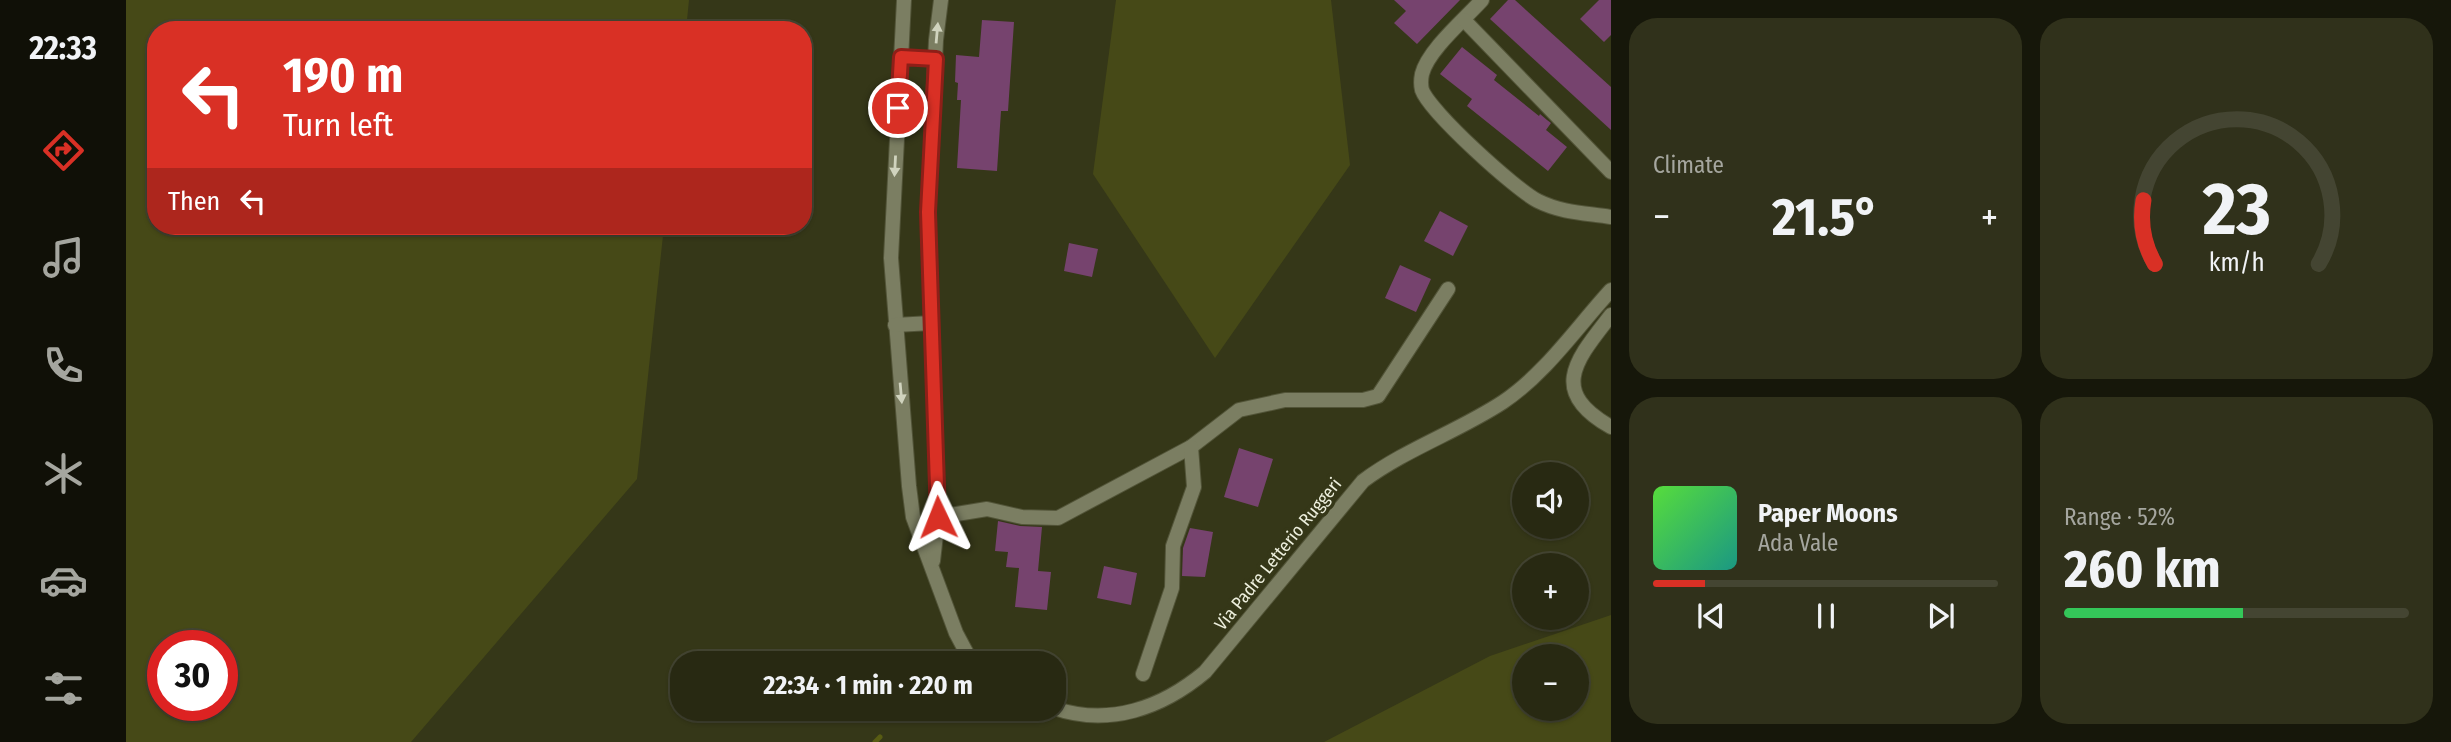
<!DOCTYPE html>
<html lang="en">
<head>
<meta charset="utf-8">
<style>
  :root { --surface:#282912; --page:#30311b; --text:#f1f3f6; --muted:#a5a69f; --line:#444532; --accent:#d93025 }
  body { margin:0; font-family:"Fira Sans Condensed",sans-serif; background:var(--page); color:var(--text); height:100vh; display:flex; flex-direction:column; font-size:26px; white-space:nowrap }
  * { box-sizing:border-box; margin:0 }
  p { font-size:23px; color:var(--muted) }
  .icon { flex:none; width:38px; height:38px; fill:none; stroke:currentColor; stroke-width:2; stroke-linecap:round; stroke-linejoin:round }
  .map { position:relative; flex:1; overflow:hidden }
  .drawer { display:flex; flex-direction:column; gap:18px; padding:18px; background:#16170a; width:840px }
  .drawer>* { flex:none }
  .top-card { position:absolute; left:21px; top:21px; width:665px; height:214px; border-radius:28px; box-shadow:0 2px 5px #0004,0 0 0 2px var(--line); background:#d93025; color:#fff; overflow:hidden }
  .buttons { position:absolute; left:1386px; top:462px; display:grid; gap:14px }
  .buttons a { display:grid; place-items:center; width:77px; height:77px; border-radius:50%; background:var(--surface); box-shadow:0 2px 5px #0004,0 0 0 2px var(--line); font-size:35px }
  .speed { position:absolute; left:21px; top:630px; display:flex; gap:14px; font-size:35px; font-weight:700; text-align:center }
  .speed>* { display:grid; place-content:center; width:91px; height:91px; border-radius:50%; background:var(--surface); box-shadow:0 2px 5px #0004,0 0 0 2px var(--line); line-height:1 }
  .speed .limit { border:10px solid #d22; background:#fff; color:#111 }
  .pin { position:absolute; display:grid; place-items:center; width:60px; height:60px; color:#fff; margin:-30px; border:4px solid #fff; border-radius:50%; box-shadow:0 2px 7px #0007 }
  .me { position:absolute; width:77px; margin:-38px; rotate:358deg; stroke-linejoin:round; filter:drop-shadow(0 0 5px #0008) }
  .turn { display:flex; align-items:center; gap:24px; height:147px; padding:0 21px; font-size:32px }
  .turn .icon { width:91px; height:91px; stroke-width:2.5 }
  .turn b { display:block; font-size:49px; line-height:60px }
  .then { display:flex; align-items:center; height:66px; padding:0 21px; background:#0003; gap:14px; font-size:26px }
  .big { font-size:52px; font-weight:700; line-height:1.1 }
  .drawer .tile { flex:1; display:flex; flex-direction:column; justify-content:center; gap:10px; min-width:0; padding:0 24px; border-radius:28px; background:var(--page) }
  .drawer .dial { align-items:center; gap:0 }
  .dial svg { height:182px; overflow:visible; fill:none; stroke:var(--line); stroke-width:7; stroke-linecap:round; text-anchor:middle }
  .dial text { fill:var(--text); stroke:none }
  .song { display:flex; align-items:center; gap:21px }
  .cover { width:84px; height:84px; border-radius:10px; background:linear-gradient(135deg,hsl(110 70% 55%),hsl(170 70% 35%)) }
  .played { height:7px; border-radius:4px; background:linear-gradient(90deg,var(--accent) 15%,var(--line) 15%) }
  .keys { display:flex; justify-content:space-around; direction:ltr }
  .heat { display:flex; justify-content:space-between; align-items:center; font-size:38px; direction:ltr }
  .charge { height:10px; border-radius:5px; background:linear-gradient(90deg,#34c759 52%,var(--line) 0) }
  .drawer .tiles { flex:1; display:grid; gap:18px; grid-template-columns:repeat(2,1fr) }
  .trip { position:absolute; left:544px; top:651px; width:396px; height:70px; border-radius:28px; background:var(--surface); box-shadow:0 2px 5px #0004,0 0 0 2px var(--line); font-weight:700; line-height:70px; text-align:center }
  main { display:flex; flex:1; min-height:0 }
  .tab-bar { display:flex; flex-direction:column; width:126px; justify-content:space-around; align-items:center; background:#101007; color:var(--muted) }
  .tab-bar .icon { width:49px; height:49px }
  .tab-bar .on { color:var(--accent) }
  .tab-bar b { font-size:32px; color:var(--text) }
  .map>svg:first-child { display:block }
  .green { fill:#464917; fill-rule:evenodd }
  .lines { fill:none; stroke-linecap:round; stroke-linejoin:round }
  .stream { stroke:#585c13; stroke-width:5 }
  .building { fill:#76436e }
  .street-casing { stroke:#525438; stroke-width:16 }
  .street { stroke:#7b7e62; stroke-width:14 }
  .oneway { fill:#d0d3be }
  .route-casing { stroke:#8d1f18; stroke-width:18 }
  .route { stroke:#d93025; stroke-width:12 }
  .labels { text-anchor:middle; stroke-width:7; stroke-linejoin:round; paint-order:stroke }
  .street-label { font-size:18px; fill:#edefdd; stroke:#353718 }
</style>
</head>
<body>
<main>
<nav class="tab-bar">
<b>22:33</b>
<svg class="icon on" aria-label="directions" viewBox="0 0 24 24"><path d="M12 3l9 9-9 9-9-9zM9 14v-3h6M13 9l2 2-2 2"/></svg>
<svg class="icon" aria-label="music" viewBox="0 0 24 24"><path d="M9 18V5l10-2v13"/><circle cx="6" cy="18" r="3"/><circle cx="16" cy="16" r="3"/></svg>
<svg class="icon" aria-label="phone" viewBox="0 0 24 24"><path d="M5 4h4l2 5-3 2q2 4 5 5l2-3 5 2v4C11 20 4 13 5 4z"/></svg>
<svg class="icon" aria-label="climate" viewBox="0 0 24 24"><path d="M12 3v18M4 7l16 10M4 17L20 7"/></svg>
<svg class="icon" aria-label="car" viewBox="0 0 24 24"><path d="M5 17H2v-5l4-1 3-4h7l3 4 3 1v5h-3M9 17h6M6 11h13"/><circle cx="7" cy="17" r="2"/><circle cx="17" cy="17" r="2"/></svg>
<svg class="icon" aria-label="filters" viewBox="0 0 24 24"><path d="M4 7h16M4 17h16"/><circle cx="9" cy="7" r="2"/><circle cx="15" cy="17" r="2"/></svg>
</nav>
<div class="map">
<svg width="1485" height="742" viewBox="0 0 1485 742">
  <rect width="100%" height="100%" fill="#353718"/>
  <g class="green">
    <path d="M 0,0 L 563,0 L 560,30 L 30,30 L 30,226 L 538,226 L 511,479 L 285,742 L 0,742 ZM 37,646 L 96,646 L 96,705 L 37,705 Z"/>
    <path d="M 990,0 L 1205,0 L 1224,165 L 1089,358 L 967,174 Z"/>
    <path d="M 1485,615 L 1485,742 L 1198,742 L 1364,656 ZM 1398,656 L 1451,656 L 1451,709 L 1398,709 Z"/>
  </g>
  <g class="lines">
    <path class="stream" d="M 749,742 L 754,737"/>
  </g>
  <g class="building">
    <path d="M 1268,0 L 1334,0 L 1291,44 L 1268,23 L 1280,11 Z"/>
    <path d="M 1382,0 L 1389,0 L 1485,87 L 1485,130 L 1364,19 Z"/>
    <path d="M 1473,0 L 1485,0 L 1485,35 L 1478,42 L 1454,19 Z"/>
    <path d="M 856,20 L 888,22 L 882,111 L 875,111 L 871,171 L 831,168 L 835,100 L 831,100 L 832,83 L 829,82 L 830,55 L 853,57 Z"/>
    <path d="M 1336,47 L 1371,75 L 1368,80 L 1413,116 L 1414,114 L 1421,120 L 1425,123 L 1420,130 L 1441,147 L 1422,171 L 1341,106 L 1346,99 L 1314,74 Z"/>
    <path d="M 1314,211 L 1342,226 L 1327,256 L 1298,241 Z"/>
    <path d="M 943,243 L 972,249 L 966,277 L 938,271 Z"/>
    <path d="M 1274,265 L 1305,279 L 1290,312 L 1259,298 Z"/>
    <path d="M 1113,448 L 1147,459 L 1132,507 L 1098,497 Z"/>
    <path d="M 872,521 L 894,526 L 916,527 L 912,571 L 925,572 L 921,610 L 889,607 L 893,568 L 880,567 L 882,552 L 869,551 Z"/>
    <path d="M 1064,528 L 1087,532 L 1079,577 L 1056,576 L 1057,548 Z"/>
    <path d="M 978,566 L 1011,573 L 1005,605 L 971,598 Z"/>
  </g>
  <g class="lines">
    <defs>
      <g id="street">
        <path d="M 778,0 L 765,258 L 783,486 L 787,517 L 830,633 L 846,663"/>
        <path d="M 1356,0 C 1339,19 1302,50 1296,74 C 1295,79 1295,86 1296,90 C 1304,112 1390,190 1412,201 C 1436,213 1460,213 1485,217"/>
        <path d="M 1338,20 L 1485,172"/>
        <path d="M 775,57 L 810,59"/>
        <path d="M 1485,315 C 1451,359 1421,391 1485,427"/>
        <path d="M 769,325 L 806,323"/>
        <path d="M 812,517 L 861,509 L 896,517 L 932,518 L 1065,447 L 1113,410 L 1159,400 L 1237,400 L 1252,396 L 1322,289"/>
        <path d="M 807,561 L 812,517 L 802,212 L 810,40 L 815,0"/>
        <path d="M 1017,674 L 1046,588 L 1047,546 L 1068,487 L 1065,447"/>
        <path d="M 928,708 C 983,727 1036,708 1079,672 L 1237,481 C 1280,449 1333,431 1377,402 C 1420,373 1451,327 1485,290"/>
      </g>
    </defs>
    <use href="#street" class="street-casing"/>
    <use href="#street" class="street"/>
  </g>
  <defs><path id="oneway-solid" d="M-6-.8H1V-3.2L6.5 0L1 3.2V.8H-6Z" transform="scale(1.75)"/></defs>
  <g class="oneway">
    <use href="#oneway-solid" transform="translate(811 33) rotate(-85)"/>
    <use href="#oneway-solid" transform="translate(769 166) rotate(93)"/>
    <use href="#oneway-solid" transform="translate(775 393) rotate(85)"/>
  </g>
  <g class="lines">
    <defs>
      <path id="route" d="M 772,108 L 775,57 L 810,59 L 802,212 L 812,517"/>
    </defs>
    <use href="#route" class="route-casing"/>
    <use href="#route" class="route"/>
  </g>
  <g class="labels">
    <g class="street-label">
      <text transform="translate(1152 554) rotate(-51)" y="6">Via Padre Letterio Ruggeri</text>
    </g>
  </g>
</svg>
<div class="buttons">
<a><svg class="icon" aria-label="sound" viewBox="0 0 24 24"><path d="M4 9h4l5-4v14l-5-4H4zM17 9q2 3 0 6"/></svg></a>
<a>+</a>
<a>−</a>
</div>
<div class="speed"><div class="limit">30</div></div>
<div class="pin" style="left:772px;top:108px;background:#d93025"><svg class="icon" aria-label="arrive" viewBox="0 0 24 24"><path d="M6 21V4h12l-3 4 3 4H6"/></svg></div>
<svg class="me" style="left:812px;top:517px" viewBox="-20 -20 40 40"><path d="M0-17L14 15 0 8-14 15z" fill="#d93025" stroke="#fff" stroke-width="4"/></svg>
<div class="trip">22:34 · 1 min · 220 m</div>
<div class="top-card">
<div class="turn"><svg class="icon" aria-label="left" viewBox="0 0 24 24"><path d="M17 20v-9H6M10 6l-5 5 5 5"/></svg><div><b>190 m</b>Turn left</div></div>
<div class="then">Then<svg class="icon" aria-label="left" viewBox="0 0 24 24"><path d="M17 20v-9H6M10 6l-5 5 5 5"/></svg></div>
</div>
</div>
<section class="drawer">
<div class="tiles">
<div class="tile"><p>Climate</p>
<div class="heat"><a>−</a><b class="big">21.5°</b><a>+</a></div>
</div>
<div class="tile dial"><svg viewBox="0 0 100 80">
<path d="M14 69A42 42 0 1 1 86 69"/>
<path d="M14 69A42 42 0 0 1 9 41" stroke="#d93025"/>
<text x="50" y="56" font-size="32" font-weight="700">23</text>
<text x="50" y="72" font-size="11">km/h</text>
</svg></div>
<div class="tile">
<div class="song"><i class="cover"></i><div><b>Paper Moons</b><p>Ada Vale</p></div></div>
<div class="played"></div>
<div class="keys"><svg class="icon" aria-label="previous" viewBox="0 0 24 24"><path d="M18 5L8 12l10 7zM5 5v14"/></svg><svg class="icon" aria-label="pause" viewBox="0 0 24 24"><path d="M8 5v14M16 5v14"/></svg><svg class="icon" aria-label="next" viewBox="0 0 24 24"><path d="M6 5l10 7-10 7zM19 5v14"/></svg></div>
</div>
<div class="tile"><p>Range · 52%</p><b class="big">260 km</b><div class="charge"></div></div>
</div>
</section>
</main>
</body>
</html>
